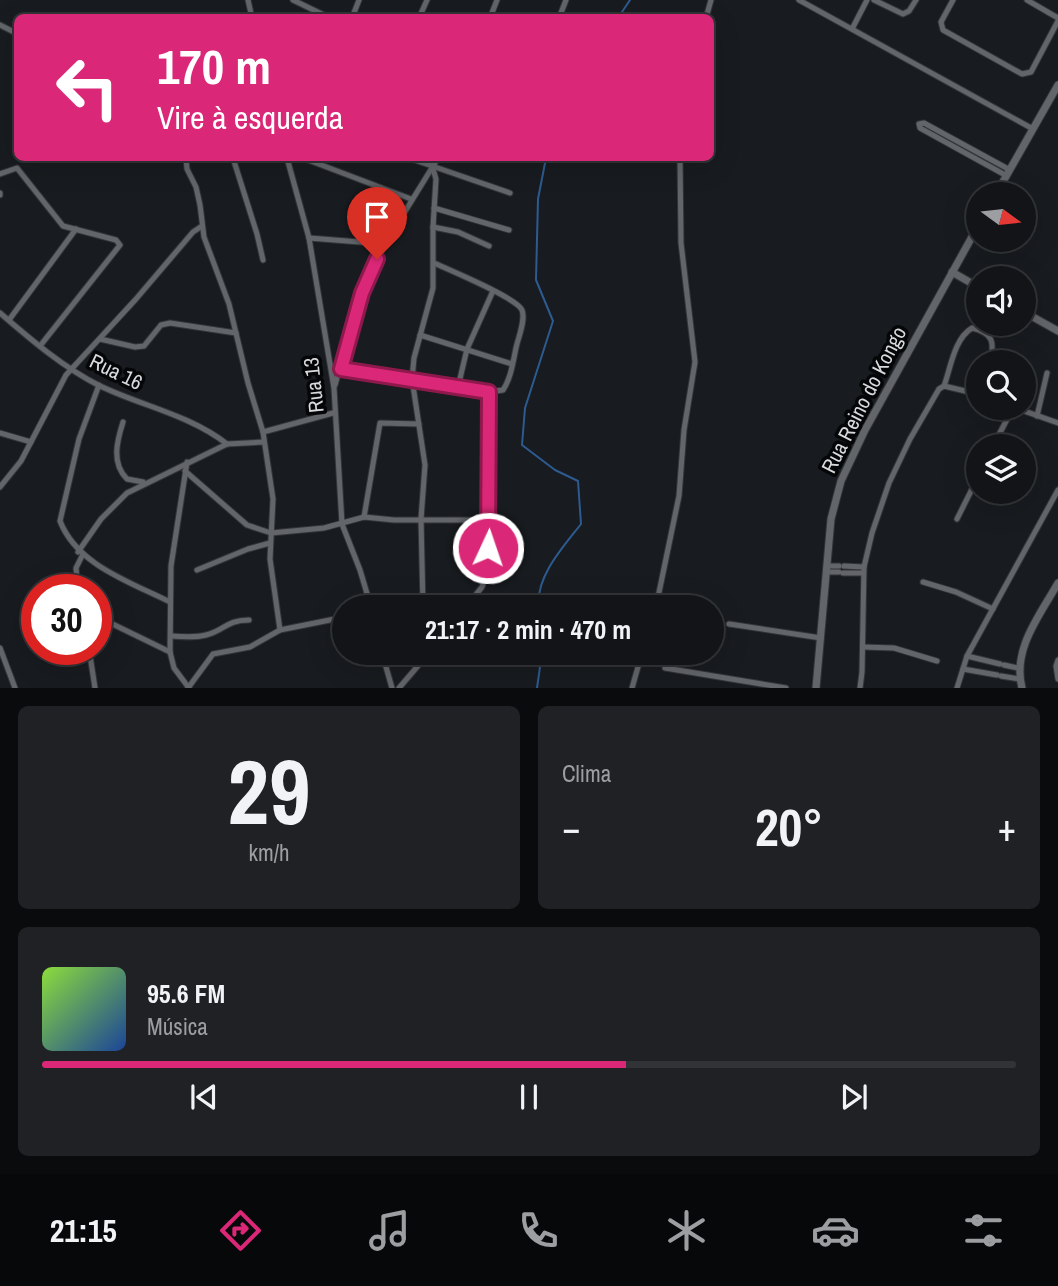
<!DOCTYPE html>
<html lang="pt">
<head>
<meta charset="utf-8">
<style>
  :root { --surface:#121417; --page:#1f2124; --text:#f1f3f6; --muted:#9c9ea1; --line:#313336; --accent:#db2777 }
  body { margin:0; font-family:"Archivo Narrow",sans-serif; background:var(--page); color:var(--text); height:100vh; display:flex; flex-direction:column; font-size:26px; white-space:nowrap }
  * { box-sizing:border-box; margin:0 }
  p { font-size:23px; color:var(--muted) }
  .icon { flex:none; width:38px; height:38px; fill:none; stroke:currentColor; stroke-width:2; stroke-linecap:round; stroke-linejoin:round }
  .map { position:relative; height:688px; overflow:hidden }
  .details { display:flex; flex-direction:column; gap:18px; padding:18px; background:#0a0b0d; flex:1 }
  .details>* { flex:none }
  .guide { position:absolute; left:14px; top:14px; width:700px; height:147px; border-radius:10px; box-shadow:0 7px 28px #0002,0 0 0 2px var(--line); background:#db2777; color:#fff; overflow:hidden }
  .needle { width:46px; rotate:105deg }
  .fabs { position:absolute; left:966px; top:182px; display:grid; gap:14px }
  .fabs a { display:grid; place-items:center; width:70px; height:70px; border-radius:50%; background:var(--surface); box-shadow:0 7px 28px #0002,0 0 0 2px var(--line); font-size:35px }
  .speed { position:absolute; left:21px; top:574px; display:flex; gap:14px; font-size:35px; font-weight:700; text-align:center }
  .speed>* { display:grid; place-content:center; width:91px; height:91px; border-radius:50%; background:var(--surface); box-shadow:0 7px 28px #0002,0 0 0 2px var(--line); line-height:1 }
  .speed .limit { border:10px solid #d22; background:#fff; color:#111 }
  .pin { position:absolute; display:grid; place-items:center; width:60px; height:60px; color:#fff; margin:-72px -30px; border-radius:50% 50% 50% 0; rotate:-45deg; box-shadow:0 0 7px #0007 }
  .pin .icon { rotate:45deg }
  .me { position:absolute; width:77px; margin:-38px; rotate:3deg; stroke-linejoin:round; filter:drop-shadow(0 0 5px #0008) }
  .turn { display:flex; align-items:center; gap:24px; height:147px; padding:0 28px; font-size:32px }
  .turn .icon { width:91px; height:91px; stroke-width:2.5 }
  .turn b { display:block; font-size:49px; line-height:60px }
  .big { font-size:52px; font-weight:700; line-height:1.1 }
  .details .tile { flex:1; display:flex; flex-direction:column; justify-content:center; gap:10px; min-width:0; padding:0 24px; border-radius:10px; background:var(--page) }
  .details .dial { align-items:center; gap:0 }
  .dial b { font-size:91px; line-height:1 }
  .song { display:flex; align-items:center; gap:21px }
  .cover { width:84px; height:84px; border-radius:10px; background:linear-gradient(135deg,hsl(90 70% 55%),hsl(220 70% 35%)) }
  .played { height:7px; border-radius:4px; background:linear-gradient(90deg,var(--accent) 60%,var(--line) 60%) }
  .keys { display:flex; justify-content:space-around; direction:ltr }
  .heat { display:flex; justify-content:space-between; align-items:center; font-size:38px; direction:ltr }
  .details .tiles { flex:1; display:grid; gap:18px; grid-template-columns:1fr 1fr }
  .tile:last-child { grid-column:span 2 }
  .trip { position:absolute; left:332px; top:595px; width:392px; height:70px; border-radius:35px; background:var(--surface); box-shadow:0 7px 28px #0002,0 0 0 2px var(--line); font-weight:700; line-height:70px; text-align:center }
  .dock { display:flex; height:112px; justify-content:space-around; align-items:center; background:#070809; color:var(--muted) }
  .dock .icon { width:49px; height:49px }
  .dock .selected { color:var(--accent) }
  .dock b { font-size:32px; color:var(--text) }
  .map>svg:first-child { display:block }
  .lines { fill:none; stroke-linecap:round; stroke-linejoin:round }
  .stream { stroke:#2d5b90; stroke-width:2 }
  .minor-casing { stroke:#333538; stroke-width:7 }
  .tertiary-casing { stroke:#333538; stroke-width:9 }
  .minor { stroke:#62656a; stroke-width:5 }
  .tertiary { stroke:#62656a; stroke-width:7 }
  .route-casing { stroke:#8e194d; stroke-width:18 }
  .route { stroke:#db2777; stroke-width:12 }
  .labels { text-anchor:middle; stroke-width:7; stroke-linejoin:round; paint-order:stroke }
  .street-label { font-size:21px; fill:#d8dadd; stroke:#050607 }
</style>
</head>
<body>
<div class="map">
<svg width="1058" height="688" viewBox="0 0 1058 688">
  <rect width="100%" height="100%" fill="#181b1f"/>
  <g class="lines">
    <g class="stream">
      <path d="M 618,18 L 630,0"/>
      <path d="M 539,607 C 535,577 564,546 581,524 L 578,481 L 555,470 L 522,445 L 525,408 L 553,321 L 536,280 L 538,199 L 546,158"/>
      <path d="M 537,688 L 542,653"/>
    </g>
    <defs>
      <g id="minor">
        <path d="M 248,0 L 252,18"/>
        <path d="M 293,0 L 330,18"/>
        <path d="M 799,0 L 1033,129"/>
        <path d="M 874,0 L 903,14 L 909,11 L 916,0"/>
        <path d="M 953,0 L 941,22 L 943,30 L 1022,74 L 1031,72 L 1058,21"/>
        <path d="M 1027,0 L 1058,18"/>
        <path d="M 352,18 L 359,0"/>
        <path d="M 419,18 L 427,0"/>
        <path d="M 490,18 L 497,0"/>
        <path d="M 559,18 L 566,0"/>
        <path d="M 706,18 L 711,0"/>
        <path d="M 0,25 L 18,34"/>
        <path d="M 852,29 L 867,0"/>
        <path d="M 186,158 L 187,169 L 196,187 L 200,205 L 204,237 L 229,304 L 248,383 L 263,432 L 273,499 L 270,559 L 280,630"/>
        <path d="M 233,158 L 257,234 L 263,260"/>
        <path d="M 287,158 L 309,238 L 334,388 L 342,524 L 360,570 L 371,607"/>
        <path d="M 303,158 L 411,199"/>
        <path d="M 409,158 L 510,193"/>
        <path d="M 0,174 L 17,168 L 63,226 L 116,240 L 120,245 L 40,346"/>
        <path d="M 1007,176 L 920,128 L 919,124 L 924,123 L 1010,170"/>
        <path d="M 0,193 L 0,195"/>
        <path d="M 434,208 L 509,230"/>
        <path d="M 433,227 L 458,232 L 489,246"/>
        <path d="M 309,238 L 385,244"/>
        <path d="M 0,313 C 30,339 64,368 100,386 C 142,406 190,415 227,444"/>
        <path d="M 9,320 L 76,229"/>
        <path d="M 420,335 L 512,364"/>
        <path d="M 100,339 L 135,347 L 144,346 L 161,325 L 170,323 L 236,333"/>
        <path d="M 341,369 L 489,392 L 503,390 C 511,378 513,362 516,348 C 518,338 526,320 522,310 C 517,298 449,270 434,263"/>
        <path d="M 99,385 L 79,439 L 60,521 C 77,565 130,582 170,602"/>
        <path d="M 335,385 L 356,309 L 370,274 L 385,244 L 438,158"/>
        <path d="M 944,386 C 951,367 954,339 972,328 C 993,333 995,342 990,362"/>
        <path d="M 458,387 L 467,349 L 493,291"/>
        <path d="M 1016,408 L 1058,423"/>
        <path d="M 1037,416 L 1047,373"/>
        <path d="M 123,422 C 117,441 111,463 127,479 L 143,482"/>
        <path d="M 263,432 L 333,413"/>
        <path d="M 0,433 L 31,442"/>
        <path d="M 993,446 L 1013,408"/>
        <path d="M 187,462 L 171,566 L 170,652 L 174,668 L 189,688"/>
        <path d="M 185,471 L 247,525 L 271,533 L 324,528 L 364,517 L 394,520 L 490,520"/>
        <path d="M 0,487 L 21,461 L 66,375 L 136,299 L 193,232 L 202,226"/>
        <path d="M 364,517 L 380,423 L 419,424"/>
        <path d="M 957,519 L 978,477"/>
        <path d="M 78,552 L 101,519 L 127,493 L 227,444 L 264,442"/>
        <path d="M 827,566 L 839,566"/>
        <path d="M 844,566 L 864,567"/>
        <path d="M 197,570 L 248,549 L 270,543"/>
        <path d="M 826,572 L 839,572"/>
        <path d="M 843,573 L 863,573"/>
        <path d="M 923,582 L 956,592 L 993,609"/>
        <path d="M 78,590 L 76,568 L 83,554"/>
        <path d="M 423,607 L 421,519 L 425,465 L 412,379 L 414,358 L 433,288 L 433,227 L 436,179 L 433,169"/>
        <path d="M 466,607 L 482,587 L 489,568 L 489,392"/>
        <path d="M 656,607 L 679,496 L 684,430 L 695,362 L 681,243 L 680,158"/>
        <path d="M 96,616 L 170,652"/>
        <path d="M 729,624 L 821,638"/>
        <path d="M 171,636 C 183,637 195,638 206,635 C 224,631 226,620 249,620"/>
        <path d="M 863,647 L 894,648 L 937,661"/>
        <path d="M 0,648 L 15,688"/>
        <path d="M 89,649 L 95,688"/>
        <path d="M 382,653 L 392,688"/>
        <path d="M 967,656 L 1000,664"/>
        <path d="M 1058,660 L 1056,666 L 1058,679"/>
        <path d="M 1004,665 L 1018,668"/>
        <path d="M 665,668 L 786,688"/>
        <path d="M 963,669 L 997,675"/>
        <path d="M 1001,676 L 1019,679"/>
        <path d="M 188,688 L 213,654 L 250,647 L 280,630 L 345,617"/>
        <path d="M 399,688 L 429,653"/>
        <path d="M 632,688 L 642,653"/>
        <path d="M 860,688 L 862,672 L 864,567 L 872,533 L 889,483 L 910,439 L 939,389 L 944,386 L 978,394"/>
        <path d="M 957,688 L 967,656 L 1058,490"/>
      </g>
      <g id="tertiary">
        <path d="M 996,194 L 1058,85"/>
        <path d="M 952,272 L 978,287"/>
        <path d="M 1024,312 L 1058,331"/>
        <path d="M 816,688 L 831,519 L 841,481 L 865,430 L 978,226"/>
        <path d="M 1022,688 C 1012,649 1040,615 1058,583"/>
      </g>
    </defs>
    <use href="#minor" class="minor-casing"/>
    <use href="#tertiary" class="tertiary-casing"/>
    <use href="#minor" class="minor"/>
    <use href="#tertiary" class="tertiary"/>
  </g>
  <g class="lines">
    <defs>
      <path id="route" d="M 377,259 L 362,293 L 341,369 L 489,392 L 488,548"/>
    </defs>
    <use href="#route" class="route-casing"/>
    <use href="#route" class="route"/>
  </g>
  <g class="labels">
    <g class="street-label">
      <text transform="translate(116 372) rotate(26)" y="7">Rua 16</text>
      <text transform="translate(314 385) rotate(-96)" y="7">Rua 13</text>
      <text transform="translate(864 400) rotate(-63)" y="7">Rua Reino do Kongo</text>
    </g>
  </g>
</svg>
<div class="fabs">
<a><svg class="needle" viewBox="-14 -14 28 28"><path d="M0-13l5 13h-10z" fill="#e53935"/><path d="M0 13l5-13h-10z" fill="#9c9ea1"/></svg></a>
<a><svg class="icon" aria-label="sound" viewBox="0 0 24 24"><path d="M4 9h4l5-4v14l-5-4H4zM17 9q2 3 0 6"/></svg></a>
<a><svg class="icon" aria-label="search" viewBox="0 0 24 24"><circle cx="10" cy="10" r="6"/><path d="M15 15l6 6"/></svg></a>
<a><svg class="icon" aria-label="layers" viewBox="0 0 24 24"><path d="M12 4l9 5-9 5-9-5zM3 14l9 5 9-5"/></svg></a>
</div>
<div class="speed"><div class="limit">30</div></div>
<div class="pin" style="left:377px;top:259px;background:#d93025"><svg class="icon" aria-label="arrive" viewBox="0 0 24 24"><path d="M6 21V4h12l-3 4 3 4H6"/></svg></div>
<svg class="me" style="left:488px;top:548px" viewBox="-20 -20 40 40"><circle r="17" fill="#db2777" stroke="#fff" stroke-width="3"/><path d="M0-11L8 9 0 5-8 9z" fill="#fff"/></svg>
<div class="trip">21:17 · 2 min · 470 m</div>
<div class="guide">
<div class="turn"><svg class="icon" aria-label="left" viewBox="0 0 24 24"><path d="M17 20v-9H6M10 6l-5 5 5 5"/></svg><div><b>170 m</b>Vire à esquerda</div></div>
</div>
</div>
<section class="details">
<div class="tiles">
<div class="tile dial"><b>29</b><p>km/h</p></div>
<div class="tile"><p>Clima</p>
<div class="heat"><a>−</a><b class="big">20°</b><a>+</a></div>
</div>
<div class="tile">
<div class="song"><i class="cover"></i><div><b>95.6 FM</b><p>Música</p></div></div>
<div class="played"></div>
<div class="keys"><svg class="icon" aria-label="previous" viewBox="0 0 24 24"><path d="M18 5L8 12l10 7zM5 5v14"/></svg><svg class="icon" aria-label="pause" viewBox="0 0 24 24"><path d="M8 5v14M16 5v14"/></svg><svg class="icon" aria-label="next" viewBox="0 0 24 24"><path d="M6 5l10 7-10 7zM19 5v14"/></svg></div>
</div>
</div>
</section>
<nav class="dock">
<b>21:15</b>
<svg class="icon selected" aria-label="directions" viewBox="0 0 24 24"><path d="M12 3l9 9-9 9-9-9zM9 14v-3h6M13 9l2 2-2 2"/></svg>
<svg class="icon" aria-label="music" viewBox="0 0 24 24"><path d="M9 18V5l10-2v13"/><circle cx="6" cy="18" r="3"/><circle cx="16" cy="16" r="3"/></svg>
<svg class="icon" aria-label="phone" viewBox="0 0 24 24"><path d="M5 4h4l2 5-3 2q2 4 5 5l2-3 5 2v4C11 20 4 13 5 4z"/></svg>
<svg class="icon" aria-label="climate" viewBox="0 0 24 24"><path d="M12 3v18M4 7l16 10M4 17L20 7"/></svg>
<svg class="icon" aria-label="car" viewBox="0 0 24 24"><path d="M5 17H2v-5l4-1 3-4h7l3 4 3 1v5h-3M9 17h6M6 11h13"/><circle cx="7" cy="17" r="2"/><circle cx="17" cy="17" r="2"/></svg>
<svg class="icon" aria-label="filters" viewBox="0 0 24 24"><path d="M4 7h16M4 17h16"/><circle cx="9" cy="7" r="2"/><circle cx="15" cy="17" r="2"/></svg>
</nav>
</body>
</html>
